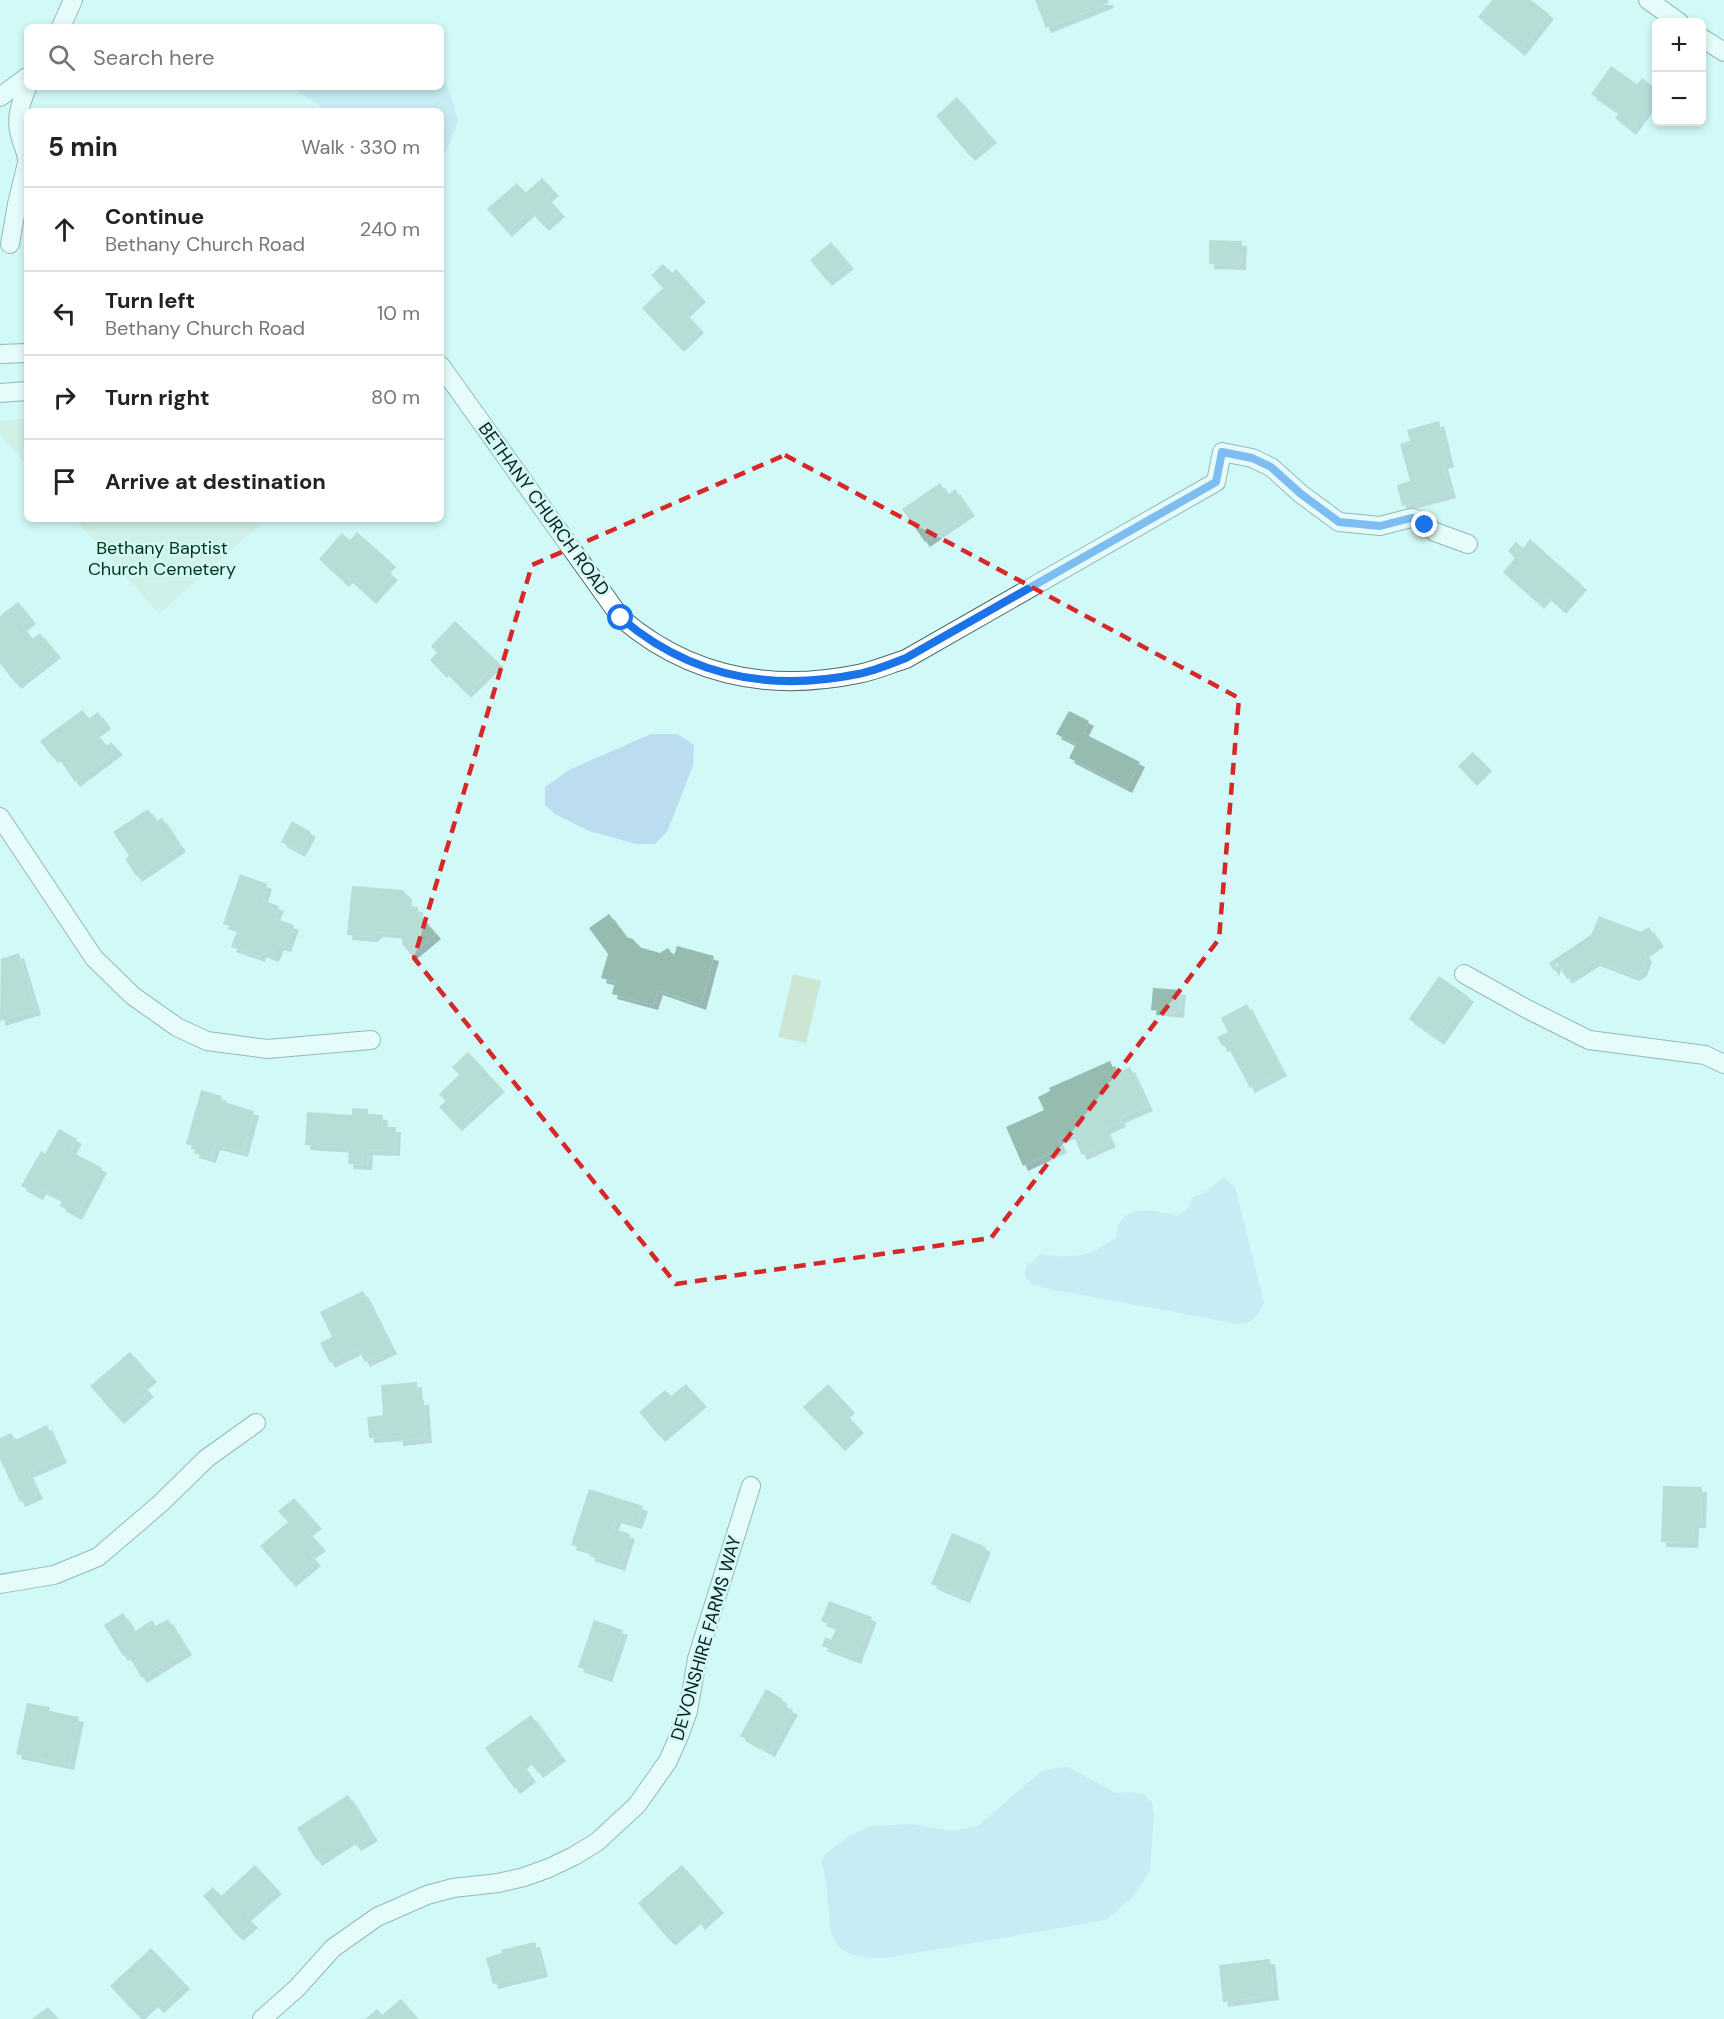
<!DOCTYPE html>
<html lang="en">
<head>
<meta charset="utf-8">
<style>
	body { margin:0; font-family:"DM Sans",sans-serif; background:#f2f2f2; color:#222 }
	.controls { position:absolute; right:18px; top:18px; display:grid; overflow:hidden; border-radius:9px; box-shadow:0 3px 9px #0003 }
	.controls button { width:54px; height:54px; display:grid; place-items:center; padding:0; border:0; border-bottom:2px solid #e0e0e0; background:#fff; color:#222; font:30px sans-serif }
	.stop { position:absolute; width:18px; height:18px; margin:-14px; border:4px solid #1a73e8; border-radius:50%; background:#fff }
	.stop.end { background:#1a73e8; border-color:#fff; box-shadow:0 2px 6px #0008 }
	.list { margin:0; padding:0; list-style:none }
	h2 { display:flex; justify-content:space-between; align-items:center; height:78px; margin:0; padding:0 24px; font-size:26px }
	h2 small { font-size:20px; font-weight:400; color:#767676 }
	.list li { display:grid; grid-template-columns:39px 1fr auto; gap:18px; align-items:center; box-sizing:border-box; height:84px; padding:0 24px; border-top:2px solid #e0e0e0 }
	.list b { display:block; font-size:22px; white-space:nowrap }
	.list p { margin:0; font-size:20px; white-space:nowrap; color:#767676 }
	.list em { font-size:20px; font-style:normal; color:#767676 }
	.icon { flex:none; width:33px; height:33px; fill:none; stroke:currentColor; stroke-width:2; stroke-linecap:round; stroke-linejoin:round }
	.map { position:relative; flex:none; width:1724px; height:2019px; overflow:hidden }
	.search { position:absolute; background:#fff; box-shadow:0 3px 9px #0003; left:24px; top:24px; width:420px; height:66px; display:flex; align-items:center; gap:15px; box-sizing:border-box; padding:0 21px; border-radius:9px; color:#767676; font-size:22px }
	.panel { position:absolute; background:#fff; box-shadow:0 3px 9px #0003; left:24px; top:108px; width:420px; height:414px; border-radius:9px }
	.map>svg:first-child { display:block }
	.green { fill:#cde6d3 }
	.water { fill:#bbddef }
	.building { fill:#96bcaf; filter:url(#shadow) }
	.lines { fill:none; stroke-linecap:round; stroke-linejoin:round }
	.minor-casing { stroke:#486c6b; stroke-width:20 }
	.minor { stroke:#fff; stroke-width:18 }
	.route { stroke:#1a73e8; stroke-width:8 }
	.marked { fill:none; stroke:#d62828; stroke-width:4.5; stroke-dasharray:12 8; stroke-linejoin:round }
	.labels { text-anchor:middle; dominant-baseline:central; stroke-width:5; stroke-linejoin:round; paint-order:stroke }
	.street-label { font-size:18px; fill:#0b1a19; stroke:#d1f9f7 }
	.park-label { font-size:18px; fill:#003316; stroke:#d1f9f7 }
</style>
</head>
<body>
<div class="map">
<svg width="1724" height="2019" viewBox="0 0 1724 2019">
	<defs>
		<filter id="shadow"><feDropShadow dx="5" dy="5" stdDeviation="0" flood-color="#0004"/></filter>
	</defs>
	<rect width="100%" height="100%" fill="#d1f9f7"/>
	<g class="green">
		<polygon points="27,418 27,465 0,435 0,421"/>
		<polygon points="75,519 253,519 260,525 159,614"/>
		<polygon points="793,974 821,981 806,1043 778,1037"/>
	</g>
	<g class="water">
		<polygon points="441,73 450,92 458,122 445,154 441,158 441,111 328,111 300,93 296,87 441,87"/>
		<polygon points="651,734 678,734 694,745 693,766 667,832 655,844 636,844 589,831 555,814 545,805 545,787 569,770"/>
		<path d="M1223,1177L1235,1187L1264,1303C1259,1316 1252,1322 1239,1324L1054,1290L1032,1284L1025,1277L1026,1267L1040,1254C1070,1259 1092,1257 1116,1237C1119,1202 1152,1209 1177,1216L1190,1207L1191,1199L1195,1196L1203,1194Z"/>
		<path d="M1068,1767L1116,1793L1131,1792L1145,1795L1152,1803L1154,1815L1150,1871L1133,1897L1106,1920L887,1958C808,1961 839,1913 821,1862L825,1855L848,1836L872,1826L913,1824L952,1831L977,1826L1041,1772L1053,1768Z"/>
	</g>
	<g class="building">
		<polygon points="1035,0 1108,0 1109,3 1046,28"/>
		<polygon points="1492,0 1531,0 1549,14 1520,51 1478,17"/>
		<polygon points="1611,66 1637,84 1642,78 1656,89 1656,96 1631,130 1615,118 1619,113 1591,94"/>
		<polygon points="957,97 992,138 970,156 936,116"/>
		<polygon points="542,178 554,191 547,197 560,212 544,226 530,211 507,232 487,209 517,183 525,193"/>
		<polygon points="1209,240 1242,241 1241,265 1209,264"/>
		<polygon points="831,242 849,264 827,281 810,260"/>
		<polygon points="663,264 672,273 676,269 701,297 685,312 699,328 679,347 642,308 663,288 651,275"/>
		<polygon points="1439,421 1449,462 1443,464 1451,493 1402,506 1397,485 1410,481 1400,444 1410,441 1407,430"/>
		<polygon points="940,483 948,495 955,489 970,511 925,542 902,509"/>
		<polygon points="357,532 391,562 385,568 393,575 371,599 348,578 344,582 319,559 342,533 350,540"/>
		<polygon points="1530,539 1582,585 1561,609 1546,596 1539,604 1503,572 1515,558 1508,551 1516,542 1523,548"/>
		<polygon points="18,602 31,619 22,626 32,639 40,633 56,653 16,684 0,663 0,616"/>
		<polygon points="455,621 498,662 466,693 444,671 442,673 430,660 437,653 431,646"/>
		<polygon points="82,710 89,719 98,712 106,724 95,732 106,746 111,742 118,750 75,782 57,756 53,758 40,741"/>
		<polygon points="1069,711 1089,721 1083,733 1140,762 1127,788 1069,758 1076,744 1056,734"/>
		<polygon points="1473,752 1487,766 1472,781 1458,766"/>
		<polygon points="148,809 156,821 162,818 181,847 137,877 125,859 129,856 113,832"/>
		<polygon points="292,821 311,832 300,852 281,842"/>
		<polygon points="240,874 267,884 262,900 279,906 274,918 294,925 286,947 279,945 274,957 261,952 260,957 231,947 238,929 223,924"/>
		<polygon points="352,886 403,890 407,895 406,906 418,907 418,913 436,934 411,955 402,944 402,934 378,932 372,937 347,935"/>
		<polygon points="609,914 626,937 633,939 639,947 660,953 668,948 674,956 677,946 714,956 701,1005 658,990 653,1005 612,994 615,982 601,978 608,954 589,928"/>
		<polygon points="1599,916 1641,932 1649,927 1659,942 1644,952 1647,957 1642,971 1634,976 1595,961 1567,979 1557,963 1554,971 1549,963 1591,935"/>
		<polygon points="19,953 36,1010 0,1021 1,959"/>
		<polygon points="1439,976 1469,997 1439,1040 1409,1019"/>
		<polygon points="1153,988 1181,990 1179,1013 1151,1010"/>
		<polygon points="1247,1004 1282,1071 1250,1088 1227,1045 1223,1047 1217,1037 1228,1032 1221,1018"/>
		<polygon points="468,1052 500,1087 457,1126 439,1107 446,1101 439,1094 459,1075 452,1067"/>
		<polygon points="1110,1061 1116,1074 1130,1067 1148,1106 1120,1118 1121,1122 1105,1129 1111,1142 1082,1155 1072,1133 1058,1139 1062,1148 1023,1166 1006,1127 1044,1110 1038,1097 1050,1091 1049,1088"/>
		<polygon points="201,1090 222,1096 221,1101 254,1111 243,1152 215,1145 211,1158 194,1153 196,1146 186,1144"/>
		<polygon points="352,1108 368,1109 368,1114 383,1115 382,1127 396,1127 395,1151 368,1150 367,1165 348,1164 349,1148 305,1145 307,1112 352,1115"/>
		<polygon points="59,1129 77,1139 70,1151 102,1168 77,1215 60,1206 63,1200 41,1189 38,1195 21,1186 41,1151 45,1154"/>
		<polygon points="363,1291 392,1349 365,1362 358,1349 330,1363 320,1343 332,1337 320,1312"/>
		<polygon points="130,1352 152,1377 143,1385 149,1392 119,1419 90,1386"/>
		<polygon points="417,1382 418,1400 424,1400 427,1438 398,1441 398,1436 369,1438 367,1417 383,1415 381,1385"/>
		<polygon points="686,1384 702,1402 660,1437 639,1412 665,1390 671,1396"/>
		<polygon points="828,1384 850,1408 845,1413 859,1428 840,1446 803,1407"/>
		<polygon points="47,1425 62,1458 28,1473 38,1494 20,1502 0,1459 0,1438 11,1433 15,1440"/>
		<polygon points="1663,1486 1702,1487 1701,1523 1694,1523 1693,1543 1661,1542"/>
		<polygon points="589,1489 643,1506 637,1524 616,1518 613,1528 630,1534 620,1566 589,1556 591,1551 571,1545"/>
		<polygon points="294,1498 317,1524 308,1531 321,1546 310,1554 316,1561 291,1582 260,1546 288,1522 278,1511"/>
		<polygon points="952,1533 986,1547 965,1598 931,1584"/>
		<polygon points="829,1601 872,1617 856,1659 822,1646 825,1637 831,1640 837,1627 821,1621"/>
		<polygon points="123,1613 134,1632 152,1620 156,1626 168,1619 187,1650 142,1678 127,1654 123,1656 104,1625"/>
		<polygon points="594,1620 623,1630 607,1677 578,1667"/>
		<polygon points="766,1689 783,1699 780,1703 793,1710 770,1752 740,1736"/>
		<polygon points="27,1703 50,1707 49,1711 79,1717 69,1765 16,1754"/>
		<polygon points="531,1715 561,1756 538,1773 528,1759 522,1764 531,1777 515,1789 485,1748"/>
		<polygon points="348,1795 373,1836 356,1846 351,1839 317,1861 297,1828"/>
		<polygon points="255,1865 277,1889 246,1916 253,1923 238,1936 203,1896 213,1887 221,1896"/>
		<polygon points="682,1865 719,1908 700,1925 696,1919 670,1941 638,1903"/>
		<polygon points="535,1942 543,1972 493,1984 486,1958 502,1953 501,1950"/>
		<polygon points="151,1948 185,1984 159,2008 153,2002 138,2016 110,1986"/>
		<polygon points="1270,1959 1274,1995 1223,2002 1219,1965"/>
		<polygon points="401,1999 418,2019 365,2019 377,2009 382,2015"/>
		<polygon points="48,2007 58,2019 32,2019"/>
	</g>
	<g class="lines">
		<g class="minor-casing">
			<g id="minor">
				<polyline points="1648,0 1679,22"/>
				<polyline points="61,27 73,0"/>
				<polyline points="1702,38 1724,52"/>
				<polyline points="0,97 27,77"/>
				<path d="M27,159C26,151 22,143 20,135C15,118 21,103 27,87"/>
				<polyline points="10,244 17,204 27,163"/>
				<polyline points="0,354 27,353"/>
				<path d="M441,366L621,618C690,677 770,692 858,674C874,671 890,664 906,659L1216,482L1222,452L1252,458L1271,467L1301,494L1339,522L1380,526L1411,518L1417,519L1435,532L1468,544"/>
				<polyline points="0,393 27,391"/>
				<polyline points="0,817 94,958 133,996 177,1027 207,1041 267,1049 371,1040"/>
				<polyline points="1464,974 1527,1009 1589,1040 1705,1055 1724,1064"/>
				<polyline points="0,1584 54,1575 98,1557 161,1503 207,1458 256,1423"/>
				<polyline points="262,2019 297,1988 333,1948 377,1917 427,1895 453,1888 498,1883 524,1877 549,1868 574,1856 597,1842 637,1805 668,1761 679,1736 688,1711 697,1659 751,1486"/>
			</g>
		</g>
		<use href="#minor" class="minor"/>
	</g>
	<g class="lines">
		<path class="route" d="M621,618C690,677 770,692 858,674C874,671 890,664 906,658L1216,482L1222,452L1252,458L1271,467L1301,494L1339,522L1380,526L1411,518L1417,519L1425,525"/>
	</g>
	<path d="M0 0H1724V2019H0ZM785,455L1239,698L1219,939L991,1238L676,1284L414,958L532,565Z" fill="#d1f9f7" fill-opacity=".55" fill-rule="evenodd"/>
	<path class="marked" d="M785,455L1239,698L1219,939L991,1238L676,1284L414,958L532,565Z"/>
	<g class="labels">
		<g class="street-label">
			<text transform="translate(544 509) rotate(54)">BETHANY CHURCH ROAD</text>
			<text transform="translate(706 1638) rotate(-74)">DEVONSHIRE FARMS WAY</text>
		</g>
		<g class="park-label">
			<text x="162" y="548">Bethany Baptist<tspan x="162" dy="21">Church Cemetery</tspan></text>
		</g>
	</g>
</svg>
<div class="controls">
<button>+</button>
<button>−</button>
</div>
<div class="stop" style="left:621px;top:618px"></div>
<div class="stop end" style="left:1425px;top:525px"></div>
<div class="search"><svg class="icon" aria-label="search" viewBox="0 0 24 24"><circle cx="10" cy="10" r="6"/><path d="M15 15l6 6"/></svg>Search here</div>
<section class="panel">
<h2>5 min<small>Walk · 330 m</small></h2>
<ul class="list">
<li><svg class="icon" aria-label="ahead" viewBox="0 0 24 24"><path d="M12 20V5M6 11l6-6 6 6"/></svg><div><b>Continue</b><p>Bethany Church Road</p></div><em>240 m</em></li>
<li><svg class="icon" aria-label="left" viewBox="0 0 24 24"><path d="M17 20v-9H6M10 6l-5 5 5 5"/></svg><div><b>Turn left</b><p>Bethany Church Road</p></div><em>10 m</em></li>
<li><svg class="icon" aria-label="right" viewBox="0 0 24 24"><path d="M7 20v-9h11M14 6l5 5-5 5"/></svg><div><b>Turn right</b></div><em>80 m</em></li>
<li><svg class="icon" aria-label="arrive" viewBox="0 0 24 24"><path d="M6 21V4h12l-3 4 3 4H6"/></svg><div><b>Arrive at destination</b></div></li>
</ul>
</section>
</div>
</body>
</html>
